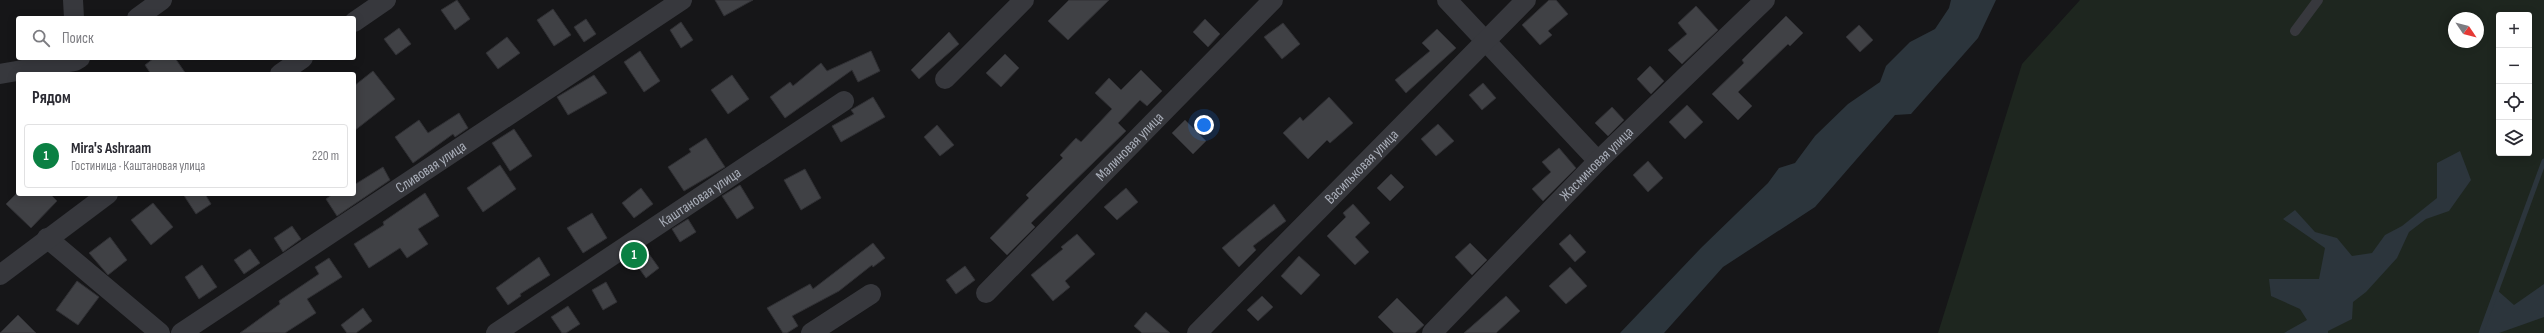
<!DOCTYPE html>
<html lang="ru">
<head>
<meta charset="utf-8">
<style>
	body { margin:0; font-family:"Sofia Sans Condensed",sans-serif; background:#f2f2f3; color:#2b2b33 }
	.controls { position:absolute; right:12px; top:12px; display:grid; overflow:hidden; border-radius:4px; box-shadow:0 2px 10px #0003 }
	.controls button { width:36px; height:36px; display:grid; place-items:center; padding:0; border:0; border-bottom:1px solid #e1e1e2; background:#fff; color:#2b2b33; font:20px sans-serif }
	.compass { position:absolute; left:2448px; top:12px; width:36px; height:36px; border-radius:50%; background:#fff; box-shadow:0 2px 10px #0003; rotate:125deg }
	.you { position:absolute; left:1204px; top:125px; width:14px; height:14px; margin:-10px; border:3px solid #fff; border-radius:50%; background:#1a73e8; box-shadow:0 0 0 6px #1a73e833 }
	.badge { display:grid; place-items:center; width:26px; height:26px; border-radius:50%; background:#0b8043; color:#fff; font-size:13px; font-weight:700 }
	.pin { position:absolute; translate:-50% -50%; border:2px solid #fff; box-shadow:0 1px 4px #0006 }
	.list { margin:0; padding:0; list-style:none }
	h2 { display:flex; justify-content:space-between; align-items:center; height:52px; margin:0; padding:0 16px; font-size:17px }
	h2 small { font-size:13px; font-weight:400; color:#7c7c81 }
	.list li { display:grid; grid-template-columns:26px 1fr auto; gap:12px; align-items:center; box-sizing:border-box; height:64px; margin:0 8px 8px; padding:0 8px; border:1px solid #e1e1e2; border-radius:4px }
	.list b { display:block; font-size:15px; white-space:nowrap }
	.list p { margin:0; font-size:13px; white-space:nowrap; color:#7c7c81 }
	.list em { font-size:13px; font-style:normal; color:#7c7c81 }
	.icon { flex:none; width:22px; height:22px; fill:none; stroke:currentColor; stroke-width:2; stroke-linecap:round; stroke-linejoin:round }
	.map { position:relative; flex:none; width:2544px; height:333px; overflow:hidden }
	.search { position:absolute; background:#fff; box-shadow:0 2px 10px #0003; left:16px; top:16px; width:340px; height:44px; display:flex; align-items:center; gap:10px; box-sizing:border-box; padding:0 14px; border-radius:4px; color:#7c7c81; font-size:15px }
	.panel { position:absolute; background:#fff; box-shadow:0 2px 10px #0003; left:16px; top:72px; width:340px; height:124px; border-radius:4px }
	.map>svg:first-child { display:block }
	.green { fill:#1e261f; fill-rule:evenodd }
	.water { fill:#2c353c }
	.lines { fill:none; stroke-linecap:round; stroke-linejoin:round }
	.stream { stroke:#2c353c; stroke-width:5 }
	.building { fill:#404145; stroke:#303034 }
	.service { stroke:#37383d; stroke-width:10 }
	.minor { stroke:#37383d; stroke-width:20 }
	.labels { text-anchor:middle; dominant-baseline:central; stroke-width:4; stroke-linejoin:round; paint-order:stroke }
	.street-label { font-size:15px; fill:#a8adb8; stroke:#111113 }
</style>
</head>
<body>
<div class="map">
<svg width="2544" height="333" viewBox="0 0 2544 333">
	<rect width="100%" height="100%" fill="#161618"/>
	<path class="green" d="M2080,0H2544V333H1938L2022,64ZM2499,15H2529V153H2499ZM2454,18H2478V42H2454Z"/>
	<g class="water">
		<polygon points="1951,0 1996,0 1978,38 1911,114 1895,115 1815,207 1723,267 1664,333 1620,333 1701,248 1768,183 1779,168 1795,163 1815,136 1848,104 1880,82 1886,66 1910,42 1935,29 1949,8"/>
		<polygon points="2460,151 2471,180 2449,211 2426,219 2409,232 2397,258 2366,292 2353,302 2352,319 2328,331 2328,333 2284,333 2307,320 2300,309 2271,296 2269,279 2319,279 2325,248 2283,219 2295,210 2315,232 2337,238 2352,256 2372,253 2385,235 2402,226 2437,198 2437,163"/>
		<polygon points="2544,284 2544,317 2499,333 2481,333 2497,290 2514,305"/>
	</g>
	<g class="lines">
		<polyline class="stream" points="2481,333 2544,161"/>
	</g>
	<g class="building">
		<polygon points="457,0 470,19 455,30 441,10"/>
		<polygon points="715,0 753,0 724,16"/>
		<polygon points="1069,0 1109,0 1068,40 1048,21"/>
		<polygon points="1549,0 1556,0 1568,14 1548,31 1552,35 1540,45 1522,25"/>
		<polygon points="1696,6 1718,30 1682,64 1668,50 1687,34 1678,23"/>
		<polygon points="553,9 571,35 554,46 537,20"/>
		<polygon points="1786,16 1803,33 1790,46 1788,44 1738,92 1752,106 1738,120 1712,94 1744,63 1742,60"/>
		<polygon points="586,19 596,34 584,42 574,27"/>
		<polygon points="1205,19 1220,34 1208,47 1193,32"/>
		<polygon points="681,22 693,40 681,48 670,30"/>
		<polygon points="1283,23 1300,44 1282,59 1264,37"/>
		<polygon points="1859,25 1873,40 1860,52 1846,37"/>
		<polygon points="399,28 411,44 396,55 384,39"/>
		<polygon points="1437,29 1456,48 1406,93 1395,80 1430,51 1422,43"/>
		<polygon points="949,32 959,44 919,79 911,70"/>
		<polygon points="507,37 520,53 498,69 486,53"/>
		<polygon points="640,51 660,81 644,92 624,62"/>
		<polygon points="871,51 880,71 858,82 852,70 785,118 770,97 790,82 793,86 821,63 827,71"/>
		<polygon points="1005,54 1019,68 1001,87 986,73"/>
		<polygon points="154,58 175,58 186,74 151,74 145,65"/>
		<polygon points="1650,66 1664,81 1651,94 1637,79"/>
		<polygon points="1141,70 1162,91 1147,106 1140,100 1118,123 1126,131 1031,223 1035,227 1007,255 990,238 1029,198 1026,195 1063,158 1060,155 1076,138 1081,142 1112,109 1095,93 1109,78 1121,90"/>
		<polygon points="373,71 395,99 354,131 354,86"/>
		<polygon points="594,75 607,93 568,115 557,97"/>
		<polygon points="732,75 749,99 728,114 711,90"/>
		<polygon points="1483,83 1496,98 1482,110 1469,95"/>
		<polygon points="873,97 885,117 841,142 832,126 854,114 851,110"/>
		<polygon points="1329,97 1353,123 1330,143 1327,140 1308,159 1283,133 1300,117 1303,121"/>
		<polygon points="1687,105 1703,122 1685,139 1669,122"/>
		<polygon points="1612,107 1624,120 1608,136 1595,123"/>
		<polygon points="459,113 468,128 455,137 453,134 413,163 395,137 419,120 428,133"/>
		<polygon points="1185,120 1206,141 1193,154 1172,133"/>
		<polygon points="1438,124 1454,141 1436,156 1421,139"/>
		<polygon points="937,125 954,145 940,156 924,137"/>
		<polygon points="514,129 532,156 510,171 492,143"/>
		<polygon points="706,138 725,167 684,191 668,167 691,152 689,149"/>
		<polygon points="1559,148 1576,168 1543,201 1532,189 1551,172 1542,162"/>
		<polygon points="1648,161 1663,178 1648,192 1633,175"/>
		<polygon points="500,165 516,189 483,212 467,188"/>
		<polygon points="383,167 390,180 337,216 326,199 333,194 354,194 354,185"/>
		<polygon points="805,169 821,198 801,210 784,180"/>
		<polygon points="1391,174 1404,187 1390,201 1377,188"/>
		<polygon points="740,185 754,208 737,219 722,196"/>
		<polygon points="641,188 653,204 634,218 622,203"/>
		<polygon points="1126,188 1138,202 1117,220 1104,207"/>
		<polygon points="425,193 439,216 418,229 428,244 407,258 400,248 369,268 354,244 384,225 383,222"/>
		<polygon points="16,194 50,194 57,201 31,228 6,204"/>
		<polygon points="183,194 205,194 211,204 196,214"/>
		<polygon points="153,203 173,227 151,245 131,220"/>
		<polygon points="1274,204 1286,221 1253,246 1256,250 1239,267 1222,248"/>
		<polygon points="1353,204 1370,223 1355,237 1369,252 1355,265 1327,236 1346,217 1343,213"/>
		<polygon points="592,213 607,238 583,253 567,228"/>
		<polygon points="688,219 696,232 680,242 672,229"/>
		<polygon points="292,226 301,239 283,252 274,238"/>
		<polygon points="1077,234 1095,254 1065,281 1070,287 1053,301 1031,275 1063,249 1061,247"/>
		<polygon points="1570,234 1586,252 1575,262 1559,244"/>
		<polygon points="110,237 127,260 108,275 89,253"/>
		<polygon points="873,243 885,258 873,267 872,265 839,291 792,316 798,326 787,333 783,333 767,308 810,284 813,289"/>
		<polygon points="1470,243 1487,260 1472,275 1455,257"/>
		<polygon points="250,249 260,263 244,274 234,260"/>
		<polygon points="649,254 659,268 646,278 636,264"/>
		<polygon points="1299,256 1320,275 1301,295 1281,276"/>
		<polygon points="539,257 550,275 520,294 521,296 508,305 496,288"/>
		<polygon points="329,258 342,277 307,299 316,313 285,333 240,333 280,304 279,301 319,274 315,267"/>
		<polygon points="202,265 217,287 199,299 185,277"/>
		<polygon points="965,266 975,280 956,294 946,280"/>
		<polygon points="1570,267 1587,286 1566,304 1549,286"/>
		<polygon points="77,281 99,297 78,325 56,310"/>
		<polygon points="606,282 617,302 603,310 592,290"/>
		<polygon points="1262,296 1273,307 1258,321 1247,310"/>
		<polygon points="1506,296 1520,311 1496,333 1464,333"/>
		<polygon points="1397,298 1424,325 1415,333 1394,333 1378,317"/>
		<polygon points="568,306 580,324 566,333 562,333 551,317"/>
		<polygon points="363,308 372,321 356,333 347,333 341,325"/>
		<polygon points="1146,312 1170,333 1142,333 1134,326"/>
		<polygon points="18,315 36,333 0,333"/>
	</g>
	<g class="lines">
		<polyline class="service" points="2295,31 2318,0"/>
		<g class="minor">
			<polyline points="73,0 74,18"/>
			<polyline points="1447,0 1598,161"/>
			<polyline points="137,18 162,0"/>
			<polyline points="354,22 386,0"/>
			<polyline points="0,74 75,61 80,58"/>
			<polyline points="280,74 303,58"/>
			<polyline points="945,79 1024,0"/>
			<polyline points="47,238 160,333"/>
			<polyline points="0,275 108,194"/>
			<path id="s1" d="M986,293L1273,0"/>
			<path id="s2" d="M181,333L682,0"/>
			<path id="s3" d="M496,333L844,101"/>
			<polyline points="811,333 871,294"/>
			<path id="s4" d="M1197,333L1526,0"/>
			<path id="s5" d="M1432,333L1598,161L1765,0"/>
		</g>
	</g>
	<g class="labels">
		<g class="street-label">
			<text stroke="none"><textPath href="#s1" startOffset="205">Малиновая улица</textPath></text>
			<text stroke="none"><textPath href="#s5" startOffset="236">Жасминовая улица</textPath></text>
			<text stroke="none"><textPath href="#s2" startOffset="300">Сливовая улица</textPath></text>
			<text stroke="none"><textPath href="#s4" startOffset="234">Васильковая улица</textPath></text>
			<text stroke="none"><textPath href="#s3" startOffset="245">Каштановая улица</textPath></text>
		</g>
	</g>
</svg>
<div class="controls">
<button>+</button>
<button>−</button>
<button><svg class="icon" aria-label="locate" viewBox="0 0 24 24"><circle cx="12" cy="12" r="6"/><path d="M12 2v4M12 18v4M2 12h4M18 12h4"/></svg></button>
<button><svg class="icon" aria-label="layers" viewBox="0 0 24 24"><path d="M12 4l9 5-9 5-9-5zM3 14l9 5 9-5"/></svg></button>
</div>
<svg class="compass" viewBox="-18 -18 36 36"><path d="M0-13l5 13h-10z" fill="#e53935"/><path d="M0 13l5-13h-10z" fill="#7c7c81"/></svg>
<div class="you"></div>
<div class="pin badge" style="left:634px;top:255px">1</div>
<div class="search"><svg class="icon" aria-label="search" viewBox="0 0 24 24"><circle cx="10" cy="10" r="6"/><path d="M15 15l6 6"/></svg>Поиск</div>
<section class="panel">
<h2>Рядом<small></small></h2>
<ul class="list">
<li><span class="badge">1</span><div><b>Mira's Ashraam</b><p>Гостиница · Каштановая улица</p></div><em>220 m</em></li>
</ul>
</section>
</div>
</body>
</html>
